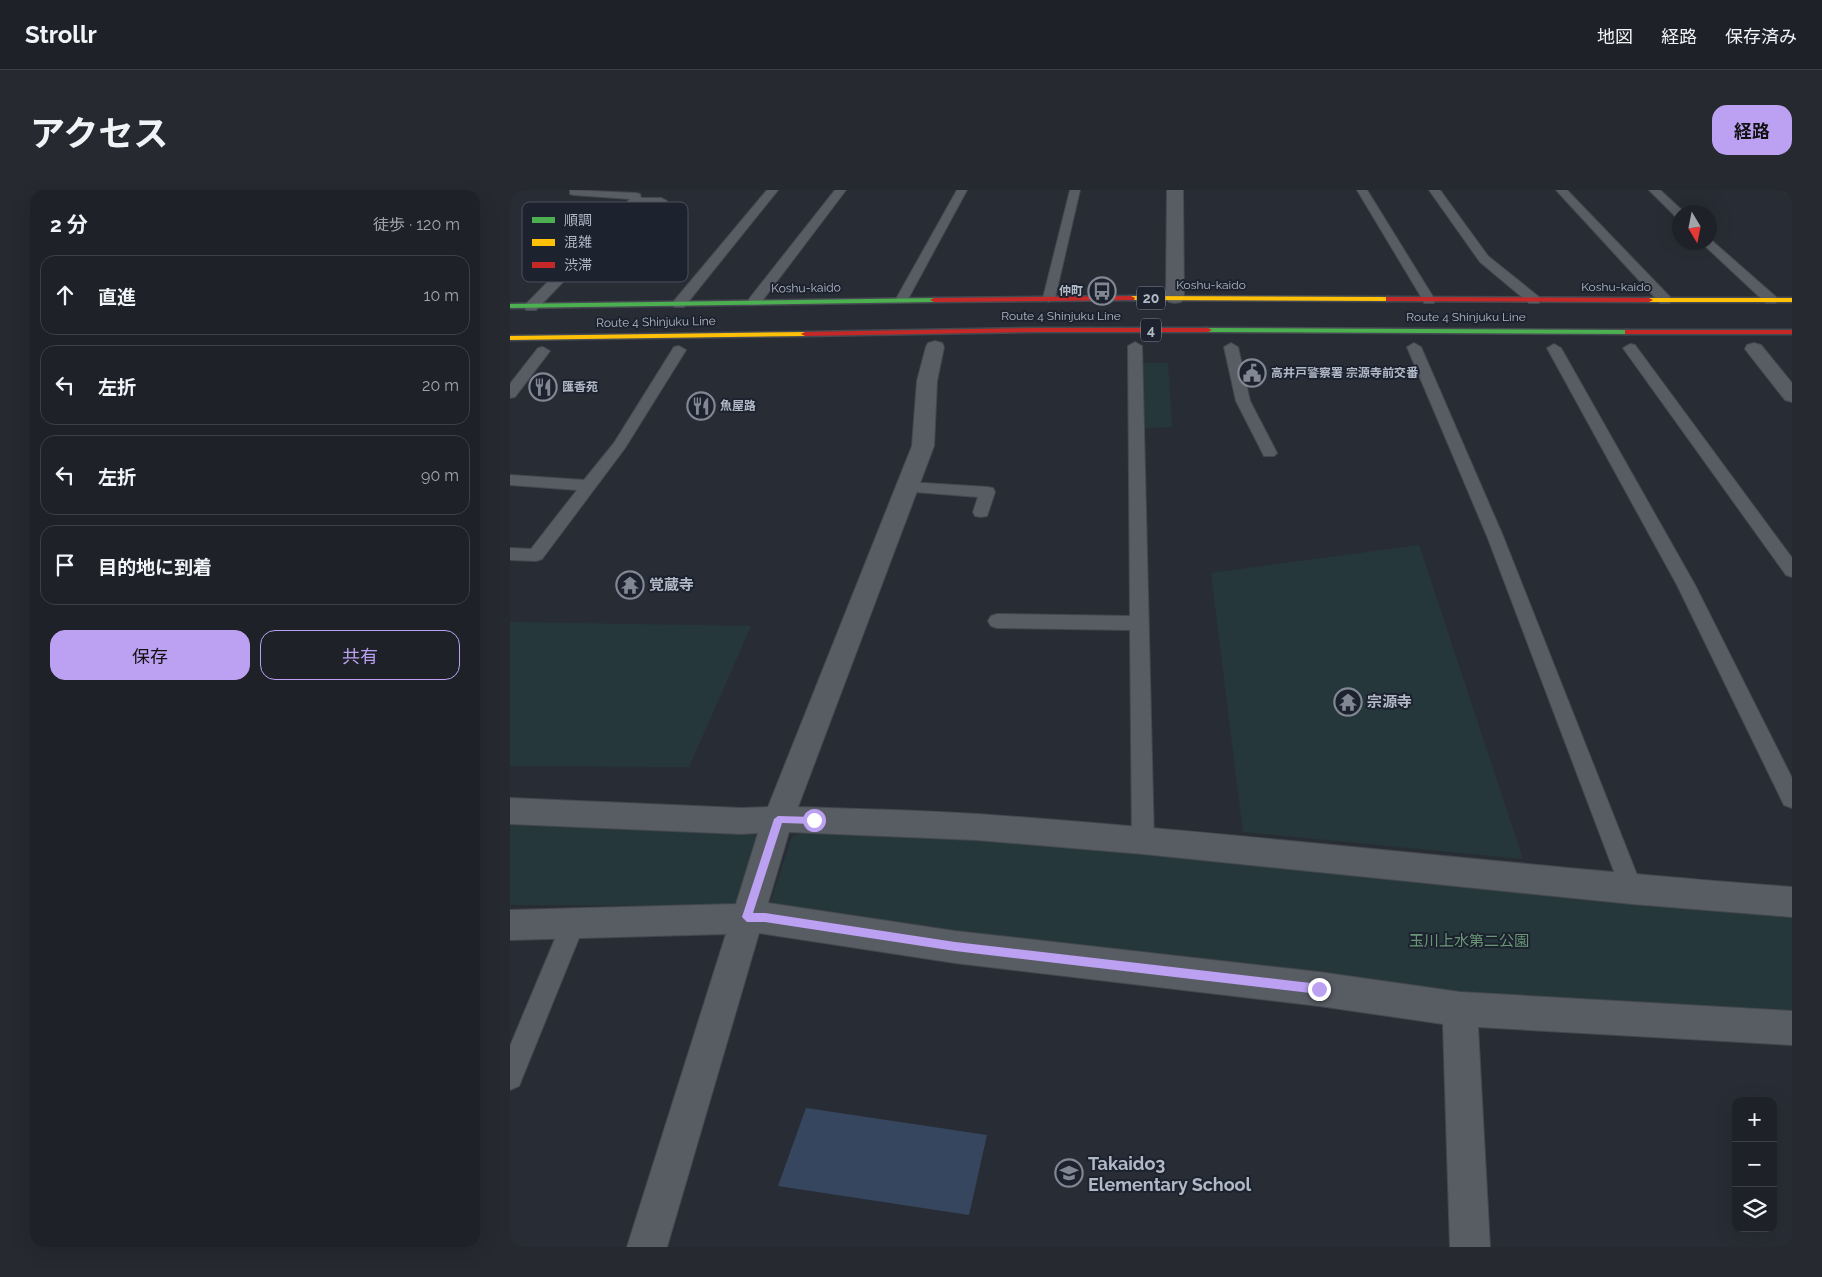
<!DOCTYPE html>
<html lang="ja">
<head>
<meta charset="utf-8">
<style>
	body { margin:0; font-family:Raleway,"Noto Sans JP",sans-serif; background:#262a30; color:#f1f3f6 }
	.controls { position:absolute; right:15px; bottom:15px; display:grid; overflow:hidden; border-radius:10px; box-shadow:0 5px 20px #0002 }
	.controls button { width:45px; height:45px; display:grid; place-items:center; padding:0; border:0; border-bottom:1px solid #3c3f45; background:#1e2228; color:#f1f3f6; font:25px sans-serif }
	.compass { position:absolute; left:1162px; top:15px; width:45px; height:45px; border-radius:50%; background:#1e2228; box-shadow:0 5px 20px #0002; rotate:170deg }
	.stop { position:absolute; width:15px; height:15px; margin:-11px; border:4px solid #bca0f2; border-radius:50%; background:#fff }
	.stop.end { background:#bca0f2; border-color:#fff; box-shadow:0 1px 5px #0008 }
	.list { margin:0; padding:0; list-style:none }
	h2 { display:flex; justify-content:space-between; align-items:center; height:65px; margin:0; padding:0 20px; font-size:21px }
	h2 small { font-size:16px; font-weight:400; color:#a1a4a8 }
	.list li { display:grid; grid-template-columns:32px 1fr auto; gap:15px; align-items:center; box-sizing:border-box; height:80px; margin:0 10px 10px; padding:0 10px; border:1px solid #3c3f45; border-radius:15px }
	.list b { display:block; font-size:19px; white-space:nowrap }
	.list em { font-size:16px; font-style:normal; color:#a1a4a8 }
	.actions { display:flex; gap:10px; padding:15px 20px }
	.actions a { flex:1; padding:11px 0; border:1px solid #bca0f2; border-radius:15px; text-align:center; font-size:18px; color:#bca0f2 }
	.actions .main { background:#bca0f2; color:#111 }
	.icon { flex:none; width:28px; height:28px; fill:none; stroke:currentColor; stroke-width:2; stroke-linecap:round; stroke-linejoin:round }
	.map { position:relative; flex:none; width:1282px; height:1057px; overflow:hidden; border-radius:15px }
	header { display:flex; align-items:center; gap:30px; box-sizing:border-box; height:70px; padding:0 25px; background:#1e2228; border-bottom:1px solid #3c3f45 }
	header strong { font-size:24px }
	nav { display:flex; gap:28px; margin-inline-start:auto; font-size:18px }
	.intro { display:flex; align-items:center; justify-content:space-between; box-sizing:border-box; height:120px; padding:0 30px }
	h1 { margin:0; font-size:35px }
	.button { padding:12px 22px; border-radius:15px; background:#bca0f2; color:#111; font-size:18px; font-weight:700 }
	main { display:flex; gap:30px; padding:0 30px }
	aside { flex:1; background:#1e2228; border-radius:15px; box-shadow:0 5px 20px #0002 }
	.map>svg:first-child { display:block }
	.green { fill:#25373a }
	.water { fill:#37465f }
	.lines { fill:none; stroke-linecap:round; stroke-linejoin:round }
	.lane-casing { stroke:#44484e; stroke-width:2 }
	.street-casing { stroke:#44484e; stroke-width:2 }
	.fast-casing { stroke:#454951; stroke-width:3 }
	.slow-casing { stroke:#454951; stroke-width:3 }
	.jam-casing { stroke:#454951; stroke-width:3 }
	.lane { fill:#585c63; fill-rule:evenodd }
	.street { fill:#585c63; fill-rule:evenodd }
	.fast { fill:#4caf50; fill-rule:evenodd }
	.slow { fill:#ffc107; fill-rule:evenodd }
	.jam { fill:#c62828; fill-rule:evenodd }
	.route { fill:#bca0f2 }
	.labels { text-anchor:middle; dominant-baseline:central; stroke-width:4; stroke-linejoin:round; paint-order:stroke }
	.far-street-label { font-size:12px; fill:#b2b9c6; stroke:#1c232f }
	.far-poi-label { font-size:12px; font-weight:bold; fill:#b2b9c6; stroke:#1c232f; text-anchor:start }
	.shield { fill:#1c232f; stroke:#858c99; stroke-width:1 }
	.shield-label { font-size:14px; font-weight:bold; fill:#b2b9c6 }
	.poi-label { font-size:15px; font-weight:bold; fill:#b2b9c6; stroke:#1c232f; text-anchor:start }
	.park-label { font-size:15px; fill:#6a9677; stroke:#1c232f }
	.near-poi-label { font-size:18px; font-weight:bold; fill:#b2b9c6; stroke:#1c232f; text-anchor:start }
	.key { fill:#1c232f; stroke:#49505c; stroke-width:1 }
	.key-label { font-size:14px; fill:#b2b9c6 }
</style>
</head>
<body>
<header>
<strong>Strollr</strong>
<nav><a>地図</a><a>経路</a><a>保存済み</a></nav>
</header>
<div class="intro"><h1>アクセス</h1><a class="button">経路</a></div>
<main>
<aside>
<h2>2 分<small>徒歩 · 120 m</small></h2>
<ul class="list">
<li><svg class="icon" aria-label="ahead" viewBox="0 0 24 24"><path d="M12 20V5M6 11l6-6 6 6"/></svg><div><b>直進</b></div><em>10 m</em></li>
<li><svg class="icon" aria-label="left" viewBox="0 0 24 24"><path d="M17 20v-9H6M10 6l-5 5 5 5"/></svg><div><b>左折</b></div><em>20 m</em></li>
<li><svg class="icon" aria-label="left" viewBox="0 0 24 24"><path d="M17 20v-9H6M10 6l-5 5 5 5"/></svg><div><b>左折</b></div><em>90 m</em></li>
<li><svg class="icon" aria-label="arrive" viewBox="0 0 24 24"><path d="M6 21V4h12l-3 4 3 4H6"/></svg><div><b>目的地に到着</b></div></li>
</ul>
<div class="actions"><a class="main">保存</a><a>共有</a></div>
</aside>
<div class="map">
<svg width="1282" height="1057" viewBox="0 0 1282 1057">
	<rect width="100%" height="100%" fill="#282d35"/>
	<g class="green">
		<polygon points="630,173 658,173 662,237 633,238"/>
		<polygon points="909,355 1013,669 733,642 701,383"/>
		<polygon points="0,432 241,436 179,577 0,576"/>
		<polygon points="0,628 255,635 225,716 0,715"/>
		<polygon points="302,637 1282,712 1282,838 255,728 282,647"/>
	</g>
	<polygon class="water" points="296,918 477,945 459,1025 268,996"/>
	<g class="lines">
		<g class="lane-casing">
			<g id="lane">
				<polygon points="60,0 126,3 130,4 131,8 151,8 157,11 151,14 128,14 26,120 16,120 15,117 16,114 120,9 64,5 60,4"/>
				<polygon points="257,0 268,0 174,117 164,117 163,114 164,111"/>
				<polygon points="325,0 336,0 249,115 239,115 238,112 239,109"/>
				<polygon points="447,0 457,0 398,109 397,112 387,112 386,109"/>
				<polygon points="560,0 570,0 545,108 539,112 533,108"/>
				<polygon points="847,0 857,0 925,110 924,113 914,113 913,110"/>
				<polygon points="919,0 930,0 978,66 1029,107 1030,110 1029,113 1019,113 970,72"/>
				<polygon points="1046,0 1057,0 1160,107 1161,110 1160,113 1150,113"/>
				<polygon points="1139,0 1150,0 1174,22 1170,22 1170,28 1166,27"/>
				<polygon points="1273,0 1282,0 1282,6"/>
				<polygon points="1200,49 1266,107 1267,110 1266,113 1256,113 1194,55 1192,52 1200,52"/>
				<polygon points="625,152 632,156 644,651 641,658 633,661 625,658 622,651 620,440 487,438 481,436 478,431 481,426 487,424 620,426 618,156"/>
				<polygon points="721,153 728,157 740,211 767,263 764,266 754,266 726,211 714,157"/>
				<polygon points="904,153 911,157 993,346 1133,700 1130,707 1122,711 1114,707 1111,700 977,346 897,157"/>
				<polygon points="1044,154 1051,158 1185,395 1282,588 1282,618 1274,615 1167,395 1037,158"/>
				<polygon points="1120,154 1125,155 1282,368 1282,387 1276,385 1113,158"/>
				<polygon points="169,156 176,160 115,258 32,369 26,371 0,370 0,358 21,359 67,300 0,295 0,285 74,290 104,253 164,157"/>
				<polygon points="33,157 40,161 5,207 0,208 0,194 28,158"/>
				<polygon points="398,292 477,297 483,298 485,302 477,326 471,327 465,326 463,322 468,307 392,301 390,297 392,293"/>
				<polygon points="63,722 71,725 75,733 9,896 0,900 0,856 55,725"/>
			</g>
		</g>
		<g class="street-casing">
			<g id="street">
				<polygon points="657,0 673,0 674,108 671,112 665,113 659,112 656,108"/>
				<path d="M425,151L432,153L434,157L427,191L424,256L288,617C348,619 408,620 468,624C740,643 1010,677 1282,697V727L1122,714L633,664L466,650L279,642L258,713L445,741L809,782L950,802L1282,821V855L968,837L980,1057H940L933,834L809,816L445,773L249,743L157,1057H117L216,744L0,750V720L226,714L248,643L231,644L0,634V608L231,618L258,617L402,256L407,191L416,157L418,153Z"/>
				<polygon points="1244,153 1251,155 1282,193 1282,212 1275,210 1235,159 1237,155"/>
			</g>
		</g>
		<g class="fast-casing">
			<g id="fast">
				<polygon points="427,108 428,110 424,112 0,118 0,114"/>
				<polygon points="695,138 1118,140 1122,142 1118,144 698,142 694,140"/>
			</g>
		</g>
		<g class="slow-casing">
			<g id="slow">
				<polygon points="618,106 879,107 883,109 879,111 621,110 617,108"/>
				<polygon points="1136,108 1282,108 1282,112 1139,112 1135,110"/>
				<polygon points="298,142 299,144 295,146 0,150 0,146"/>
			</g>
		</g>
		<g class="jam-casing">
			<g id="jam">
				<polygon points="621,106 625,108 624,110 424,112 420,110 424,108"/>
				<polygon points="876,107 1139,108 1143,110 1139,112 879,111 876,111"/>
				<polygon points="526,138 698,138 702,140 698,142 526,142 295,146 291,144 295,142"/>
				<rect x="1115" y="140" width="167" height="4"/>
			</g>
		</g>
		<use href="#lane" class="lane"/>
		<use href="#street" class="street"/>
		<use href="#fast" class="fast"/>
		<use href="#slow" class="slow"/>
		<use href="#jam" class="jam"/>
	</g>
	<polygon class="route" points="268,626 304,627 309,630 304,634 272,633 243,723 255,723 445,752 809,794 814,799 809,804 445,761 255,732 237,732 232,727 264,629"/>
	<defs>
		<g id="bus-ring" transform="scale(1.4375)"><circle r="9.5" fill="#1c232f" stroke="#828893" stroke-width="1.5"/><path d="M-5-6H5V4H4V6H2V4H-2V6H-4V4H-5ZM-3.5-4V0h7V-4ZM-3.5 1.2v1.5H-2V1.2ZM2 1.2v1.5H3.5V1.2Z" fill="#828893"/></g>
		<g id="civic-ring" transform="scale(1.4375)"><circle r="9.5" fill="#1c232f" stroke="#828893" stroke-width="1.5"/><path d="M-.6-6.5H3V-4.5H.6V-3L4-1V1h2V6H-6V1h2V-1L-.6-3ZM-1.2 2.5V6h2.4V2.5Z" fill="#828893"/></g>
		<g id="restaurant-ring" transform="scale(1.4375)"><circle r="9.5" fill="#1c232f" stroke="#828893" stroke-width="1.5"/><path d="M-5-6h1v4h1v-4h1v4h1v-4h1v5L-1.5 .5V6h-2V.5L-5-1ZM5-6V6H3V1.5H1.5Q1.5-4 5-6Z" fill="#828893"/></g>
		<g id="temple-ring" transform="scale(1.4375)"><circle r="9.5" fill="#1c232f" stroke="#828893" stroke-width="1.5"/><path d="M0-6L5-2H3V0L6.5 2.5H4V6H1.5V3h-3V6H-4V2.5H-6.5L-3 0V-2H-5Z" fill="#828893"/></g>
		<g id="school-ring" transform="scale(1.4375)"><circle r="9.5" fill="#1c232f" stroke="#828893" stroke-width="1.5"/><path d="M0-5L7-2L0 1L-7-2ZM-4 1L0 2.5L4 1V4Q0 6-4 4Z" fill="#828893"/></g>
	</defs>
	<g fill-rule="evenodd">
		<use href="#bus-ring" x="592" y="101"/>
		<use href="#civic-ring" x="742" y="183"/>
		<use href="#restaurant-ring" x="33" y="197"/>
		<use href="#restaurant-ring" x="191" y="216"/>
		<use href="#temple-ring" x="120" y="395"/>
		<use href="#temple-ring" x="838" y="512"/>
		<use href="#school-ring" x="559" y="983"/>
	</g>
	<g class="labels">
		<g class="far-street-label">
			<text x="701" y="95">Koshu-kaido</text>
			<text x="1106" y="97">Koshu-kaido</text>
			<text transform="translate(296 98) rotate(-1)">Koshu-kaido</text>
			<text x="551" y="126">Route 4 Shinjuku Line</text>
			<text x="956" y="127">Route 4 Shinjuku Line</text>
			<text transform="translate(146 132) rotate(-1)">Route 4 Shinjuku Line</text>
		</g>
		<g class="far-poi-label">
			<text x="573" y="101" text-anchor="end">仲町</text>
			<text x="761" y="183">高井戸警察署 宗源寺前交番</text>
			<text x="52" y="197">匯香苑</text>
			<text x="210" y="216">魚屋路</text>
		</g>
		<g class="shield">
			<rect x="627" y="96.5" width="28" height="23" rx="4"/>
			<rect x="631" y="128.5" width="20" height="23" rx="4"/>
		</g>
		<g class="shield-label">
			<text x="641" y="108">20</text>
			<text x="641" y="140">4</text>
		</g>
		<g class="poi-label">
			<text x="139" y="395">覚蔵寺</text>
			<text x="857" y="512">宗源寺</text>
		</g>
		<g class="park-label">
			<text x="959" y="751">玉川上水第二公園</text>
		</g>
		<g class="near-poi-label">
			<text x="578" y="973">Takaido3<tspan x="578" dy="21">Elementary School</tspan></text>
		</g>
	</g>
	<rect x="12" y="12" width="166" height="80" rx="8" class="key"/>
	<rect x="22" y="27" width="23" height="6" fill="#4caf50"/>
	<rect x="22" y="49" width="23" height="7" fill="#ffc107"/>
	<rect x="22" y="72" width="23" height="6" fill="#c62828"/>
	<g class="key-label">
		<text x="54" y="35">順調</text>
		<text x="54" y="57">混雑</text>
		<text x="54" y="80">渋滞</text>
	</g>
</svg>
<div class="controls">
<button>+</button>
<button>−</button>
<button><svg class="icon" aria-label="layers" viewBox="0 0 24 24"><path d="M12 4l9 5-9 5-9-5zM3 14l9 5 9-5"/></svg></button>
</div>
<svg class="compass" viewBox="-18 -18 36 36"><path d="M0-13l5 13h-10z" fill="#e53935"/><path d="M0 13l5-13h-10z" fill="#a1a4a8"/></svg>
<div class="stop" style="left:304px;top:630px"></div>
<div class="stop end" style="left:809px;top:799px"></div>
</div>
</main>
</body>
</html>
